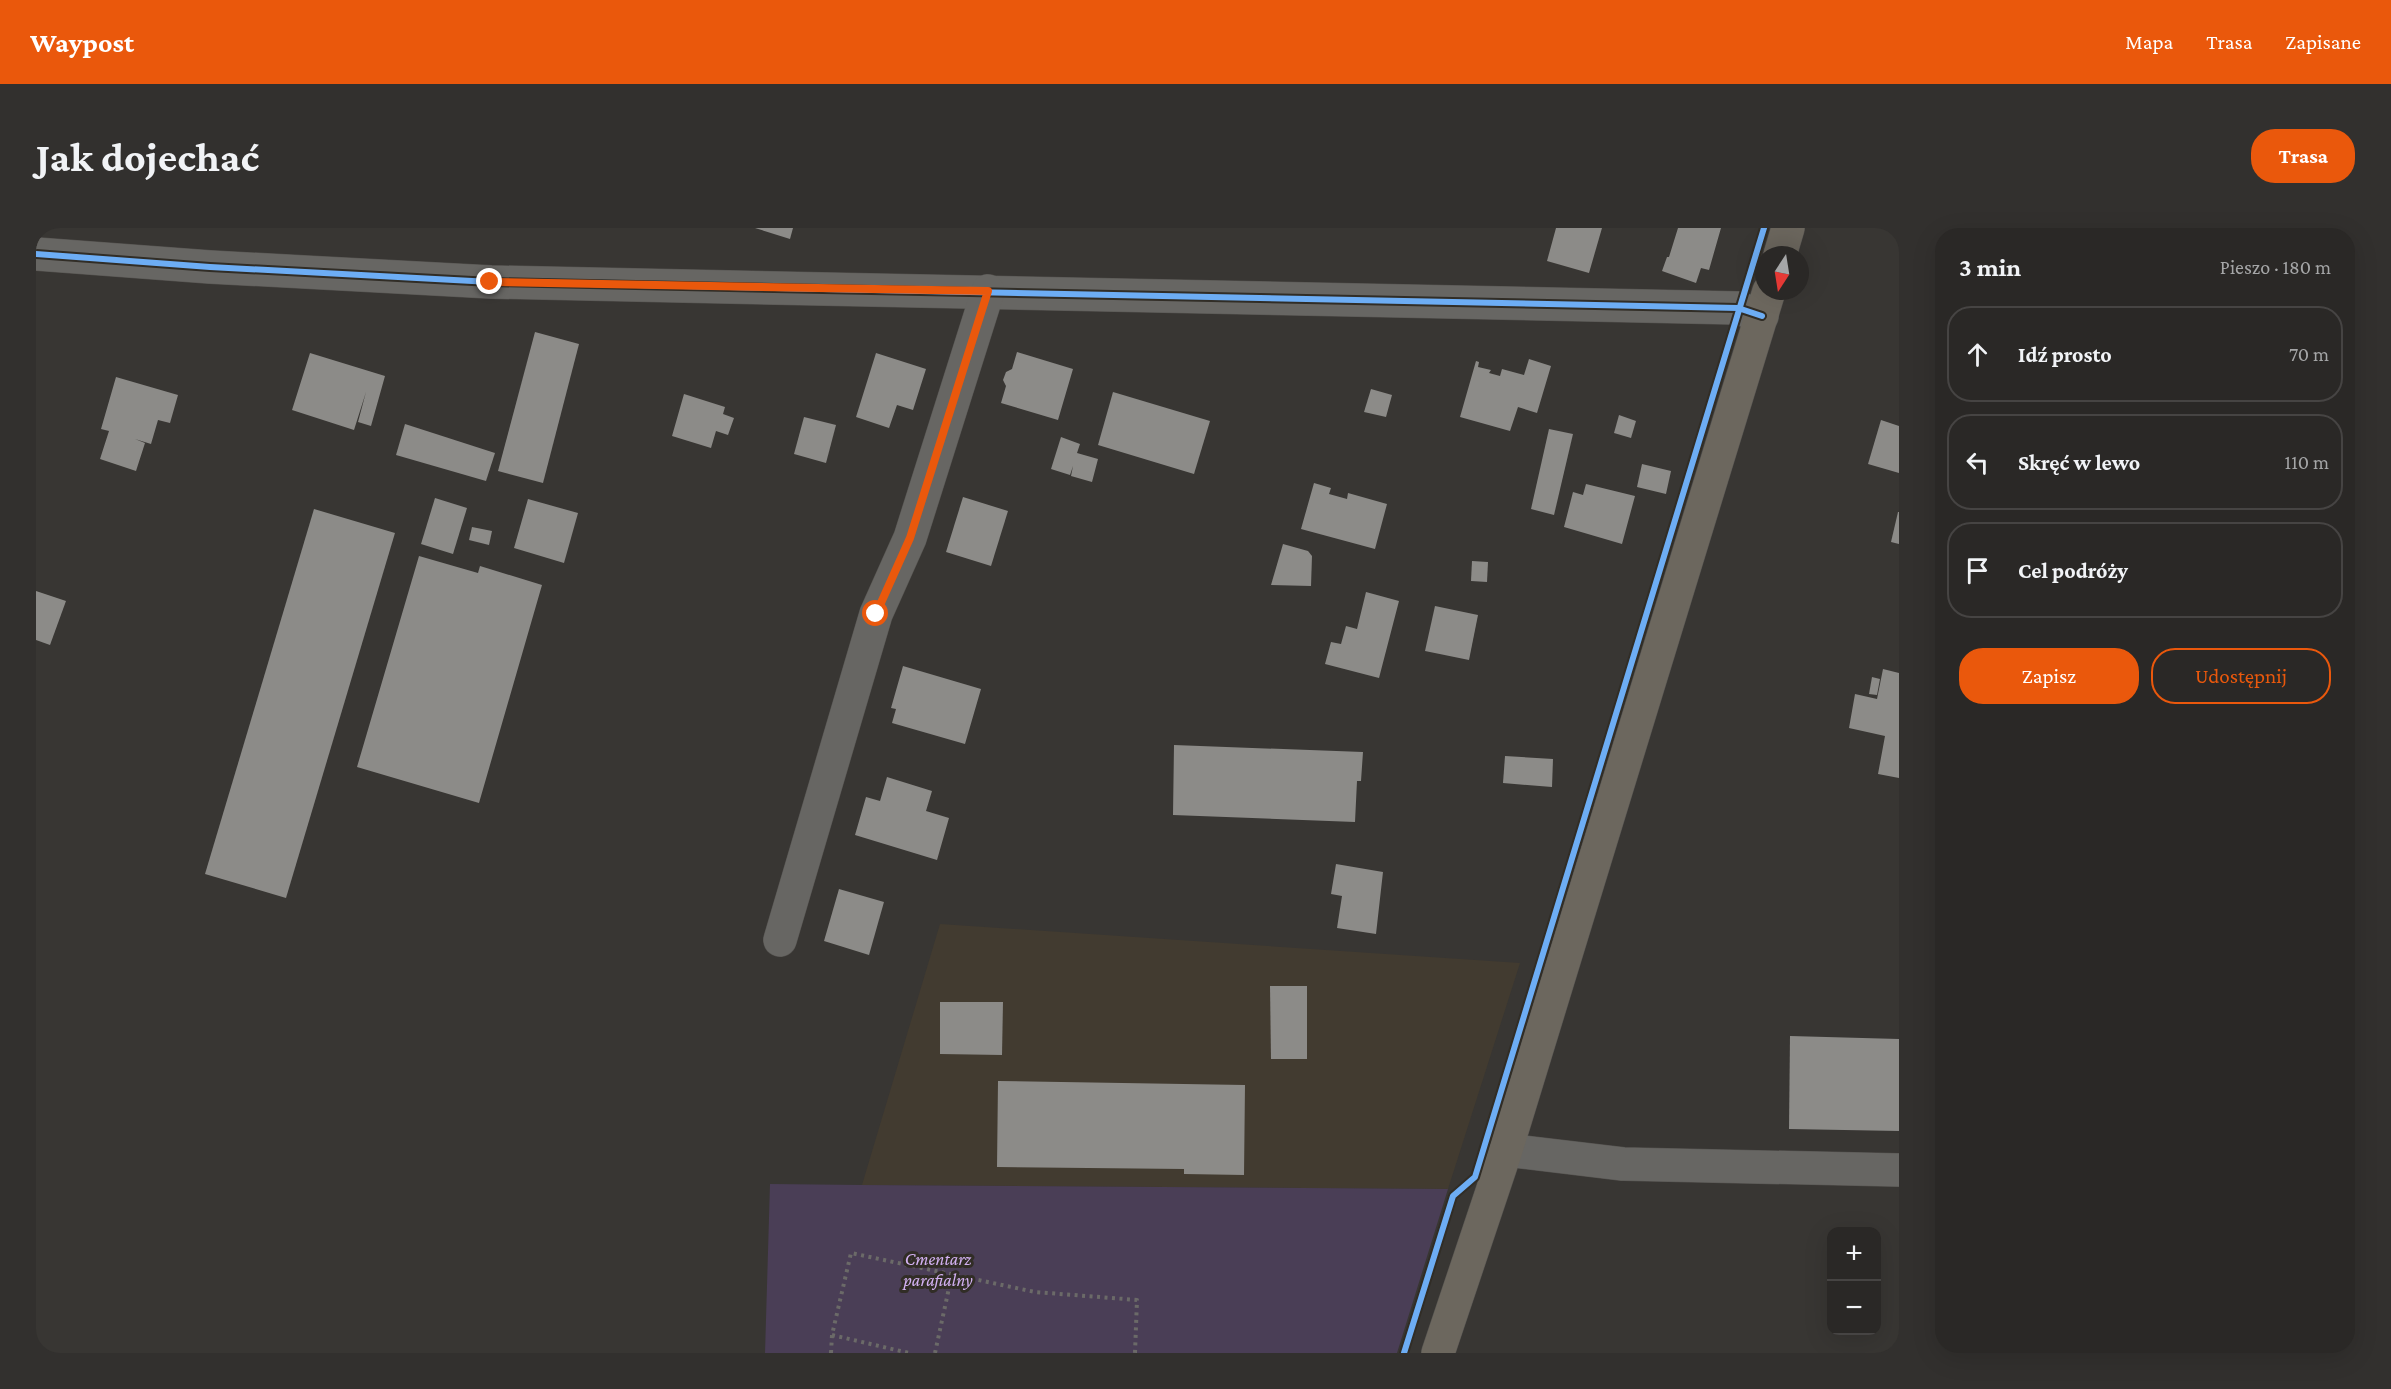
<!DOCTYPE html>
<html lang="pl">
<head>
<meta charset="utf-8">
<style>
	body { margin:0; font-family:"Crimson Pro",serif; background:#32302e; color:#f1f3f6 }
	.controls { position:absolute; right:18px; bottom:18px; display:grid; overflow:hidden; border-radius:12px; box-shadow:0 6px 24px #0002 }
	.controls button { width:54px; height:54px; display:grid; place-items:center; padding:0; border:0; border-bottom:2px solid #464443; background:#2a2826; color:#f1f3f6; font:30px sans-serif }
	.compass { position:absolute; left:1719px; top:18px; width:54px; height:54px; border-radius:50%; background:#2a2826; box-shadow:0 6px 24px #0002; rotate:192deg }
	.stop { position:absolute; width:18px; height:18px; margin:-14px; border:4px solid #ea580c; border-radius:50%; background:#fff }
	.stop.end { background:#ea580c; border-color:#fff; box-shadow:0 2px 6px #0008 }
	.list { margin:0; padding:0; list-style:none }
	h2 { display:flex; justify-content:space-between; align-items:center; height:78px; margin:0; padding:0 24px; font-size:26px }
	h2 small { font-size:20px; font-weight:400; color:#a5a6a7 }
	.list li { display:grid; grid-template-columns:39px 1fr auto; gap:18px; align-items:center; box-sizing:border-box; height:96px; margin:0 12px 12px; padding:0 12px; border:2px solid #464443; border-radius:24px }
	.list b { display:block; font-size:22px; white-space:nowrap }
	.list em { font-size:20px; font-style:normal; color:#a5a6a7 }
	.actions { display:flex; gap:12px; padding:18px 24px }
	.actions a { flex:1; padding:14px 0; border:2px solid #ea580c; border-radius:24px; text-align:center; font-size:21px; color:#ea580c }
	.actions .main { background:#ea580c; color:#fff }
	.icon { flex:none; width:33px; height:33px; fill:none; stroke:currentColor; stroke-width:2; stroke-linecap:round; stroke-linejoin:round }
	.map { position:relative; flex:none; width:1863px; height:1125px; overflow:hidden; border-radius:24px }
	header { display:flex; align-items:center; gap:36px; box-sizing:border-box; height:84px; padding:0 30px; background:#ea580c; color:#fff }
	header strong { font-size:28px }
	nav { display:flex; gap:33px; margin-inline-start:auto; font-size:21px }
	.intro { display:flex; align-items:center; justify-content:space-between; box-sizing:border-box; height:144px; padding:0 36px }
	h1 { margin:0; font-size:42px }
	.button { padding:15px 27px; border-radius:24px; background:#ea580c; color:#fff; font-size:21px; font-weight:700 }
	main { display:flex; gap:36px; padding:0 36px }
	aside { flex:1; background:#2a2826; border-radius:24px; box-shadow:0 6px 24px #0002 }
	.map>svg:first-child { display:block }
	.built { fill:#423b30 }
	.green { fill:#4a3e56 }
	.building { fill:#8c8b88 }
	.lines { fill:none; stroke-linecap:round; stroke-linejoin:round }
	.minor-casing { stroke:#565451; stroke-width:34 }
	.major-casing { stroke:#565451; stroke-width:34 }
	.path { stroke:#6b6a68; stroke-width:4; stroke-dasharray:3 4.5; stroke-linecap:butt }
	.minor { stroke:#676663; stroke-width:33 }
	.major { stroke:#6c675e; stroke-width:33 }
	.cycleway-casing { stroke:#312d26; stroke-width:10 }
	.cycleway { stroke:#6dadf4; stroke-width:6 }
	.route { stroke:#ea580c; stroke-width:8 }
	.labels { text-anchor:middle; dominant-baseline:central; stroke-width:6; stroke-linejoin:round; paint-order:stroke }
	.park-label { font-size:18px; font-style:italic; fill:#d4b2f4; stroke:#312d26 }
</style>
</head>
<body>
<header>
<strong>Waypost</strong>
<nav><a>Mapa</a><a>Trasa</a><a>Zapisane</a></nav>
</header>
<div class="intro"><h1>Jak dojechać</h1><a class="button">Trasa</a></div>
<main>
<div class="map">
<svg width="1863" height="1125" viewBox="0 0 1863 1125">
	<rect width="100%" height="100%" fill="#383633"/>
	<polygon class="built" points="904,696 1484,735 1412,961 826,957"/>
	<polygon class="green" points="734,956 826,957 1412,961 1361,1125 729,1125"/>
	<g class="building">
		<polygon points="719,0 757,0 754,11"/>
		<polygon points="1520,0 1566,0 1553,45 1511,33"/>
		<polygon points="1642,0 1685,0 1673,42 1665,40 1660,55 1626,43 1631,29 1633,29"/>
		<polygon points="499,104 543,116 507,255 462,243"/>
		<polygon points="981,124 1037,141 1022,192 965,175 970,158 967,152 970,144 976,141"/>
		<polygon points="274,125 349,148 335,198 322,194 330,164 318,202 256,182"/>
		<polygon points="840,125 890,141 877,182 861,177 853,200 820,189"/>
		<polygon points="1493,131 1515,138 1501,185 1482,179 1474,203 1424,189 1440,133 1443,134 1442,139 1455,142 1453,145 1464,148 1466,141 1488,147"/>
		<polygon points="80,149 142,167 134,195 122,192 115,216 99,211 109,215 100,243 64,231 73,203 65,201"/>
		<polygon points="1335,161 1356,167 1350,189 1328,184"/>
		<polygon points="1077,164 1174,193 1158,246 1062,217"/>
		<polygon points="648,166 689,179 687,186 698,190 692,207 680,203 675,220 636,208"/>
		<polygon points="1583,187 1600,193 1595,210 1578,205"/>
		<polygon points="768,189 800,197 790,235 758,226"/>
		<polygon points="1845,192 1863,198 1863,245 1832,236"/>
		<polygon points="369,196 459,225 450,253 360,227"/>
		<polygon points="1513,201 1537,206 1518,287 1495,281"/>
		<polygon points="1025,209 1044,216 1041,225 1062,231 1056,254 1035,248 1037,238 1034,247 1015,241"/>
		<polygon points="1606,236 1635,243 1630,266 1601,259"/>
		<polygon points="1278,255 1295,260 1293,266 1311,271 1312,265 1351,276 1339,321 1265,301"/>
		<polygon points="1550,256 1599,268 1586,316 1528,299 1537,264 1547,267"/>
		<polygon points="927,269 972,283 955,338 910,324"/>
		<polygon points="399,270 431,280 417,326 385,316"/>
		<polygon points="492,271 542,285 528,335 478,320"/>
		<polygon points="278,281 359,305 250,670 169,646"/>
		<polygon points="1862,284 1863,284 1863,316 1855,314"/>
		<polygon points="436,299 456,303 453,317 433,312"/>
		<polygon points="1247,316 1272,323 1276,328 1275,358 1235,357"/>
		<polygon points="383,328 442,345 444,338 506,357 443,575 321,539"/>
		<polygon points="1436,333 1452,334 1451,354 1435,353"/>
		<polygon points="0,363 30,373 14,417 0,412"/>
		<polygon points="1330,364 1363,373 1343,450 1289,436 1295,414 1305,416 1310,398 1321,401"/>
		<polygon points="1399,378 1442,387 1433,432 1389,423"/>
		<polygon points="867,438 945,461 929,516 856,495 860,481 855,480"/>
		<polygon points="1847,441 1863,445 1863,550 1842,546 1849,508 1813,500 1819,466 1841,471"/>
		<polygon points="1836,449 1844,451 1841,467 1833,466"/>
		<polygon points="1138,517 1327,524 1325,553 1321,553 1319,594 1137,587"/>
		<polygon points="1469,528 1517,531 1516,559 1467,555"/>
		<polygon points="851,549 896,563 890,583 913,590 901,632 819,607 830,569 844,573"/>
		<polygon points="1300,636 1347,644 1340,706 1301,700 1306,668 1295,666"/>
		<polygon points="803,661 848,674 833,727 788,713"/>
		<polygon points="1234,758 1271,758 1271,831 1235,831"/>
		<polygon points="904,774 967,774 966,827 904,826"/>
		<polygon points="1754,808 1863,811 1863,903 1753,901"/>
		<polygon points="962,853 1209,857 1208,947 1148,946 1148,941 961,939"/>
	</g>
	<g class="lines">
		<g class="minor-casing">
			<g id="minor">
				<polyline points="0,26 174,39 455,54 1702,80 1726,88"/>
				<polyline points="744,712 840,386 874,310 952,63"/>
				<polyline points="1470,922 1587,936 1863,942"/>
			</g>
		</g>
		<g class="major-casing">
			<g id="major">
				<polyline points="1744,27 1752,0"/>
				<polyline points="1402,1125 1470,922 1733,63"/>
			</g>
		</g>
		<g class="path">
			<polyline points="796,1107 873,1125"/>
			<polyline points="795,1125 796,1107 815,1025 999,1064 1101,1072 1099,1125"/>
			<polyline points="899,1125 916,1046"/>
		</g>
		<use href="#minor" class="minor"/>
		<use href="#major" class="major"/>
		<g class="cycleway-casing">
			<g id="cycleway">
				<polyline points="0,26 174,39 455,54 1702,80 1726,88"/>
				<polyline points="1368,1125 1417,968 1439,949 1728,0"/>
			</g>
		</g>
		<use href="#cycleway" class="cycleway"/>
	</g>
	<g class="lines">
		<polyline class="route" points="454,54 952,63 874,310 840,386"/>
	</g>
	<g class="labels">
		<g class="park-label">
			<text x="902" y="1031">Cmentarz<tspan x="902" dy="21">parafialny</tspan></text>
		</g>
	</g>
</svg>
<div class="controls">
<button>+</button>
<button>−</button>
</div>
<svg class="compass" viewBox="-18 -18 36 36"><path d="M0-13l5 13h-10z" fill="#e53935"/><path d="M0 13l5-13h-10z" fill="#a5a6a7"/></svg>
<div class="stop" style="left:840px;top:386px"></div>
<div class="stop end" style="left:454px;top:54px"></div>
</div>
<aside>
<h2>3 min<small>Pieszo · 180 m</small></h2>
<ul class="list">
<li><svg class="icon" aria-label="ahead" viewBox="0 0 24 24"><path d="M12 20V5M6 11l6-6 6 6"/></svg><div><b>Idź prosto</b></div><em>70 m</em></li>
<li><svg class="icon" aria-label="left" viewBox="0 0 24 24"><path d="M17 20v-9H6M10 6l-5 5 5 5"/></svg><div><b>Skręć w lewo</b></div><em>110 m</em></li>
<li><svg class="icon" aria-label="arrive" viewBox="0 0 24 24"><path d="M6 21V4h12l-3 4 3 4H6"/></svg><div><b>Cel podróży</b></div></li>
</ul>
<div class="actions"><a class="main">Zapisz</a><a>Udostępnij</a></div>
</aside>
</main>
</body>
</html>
